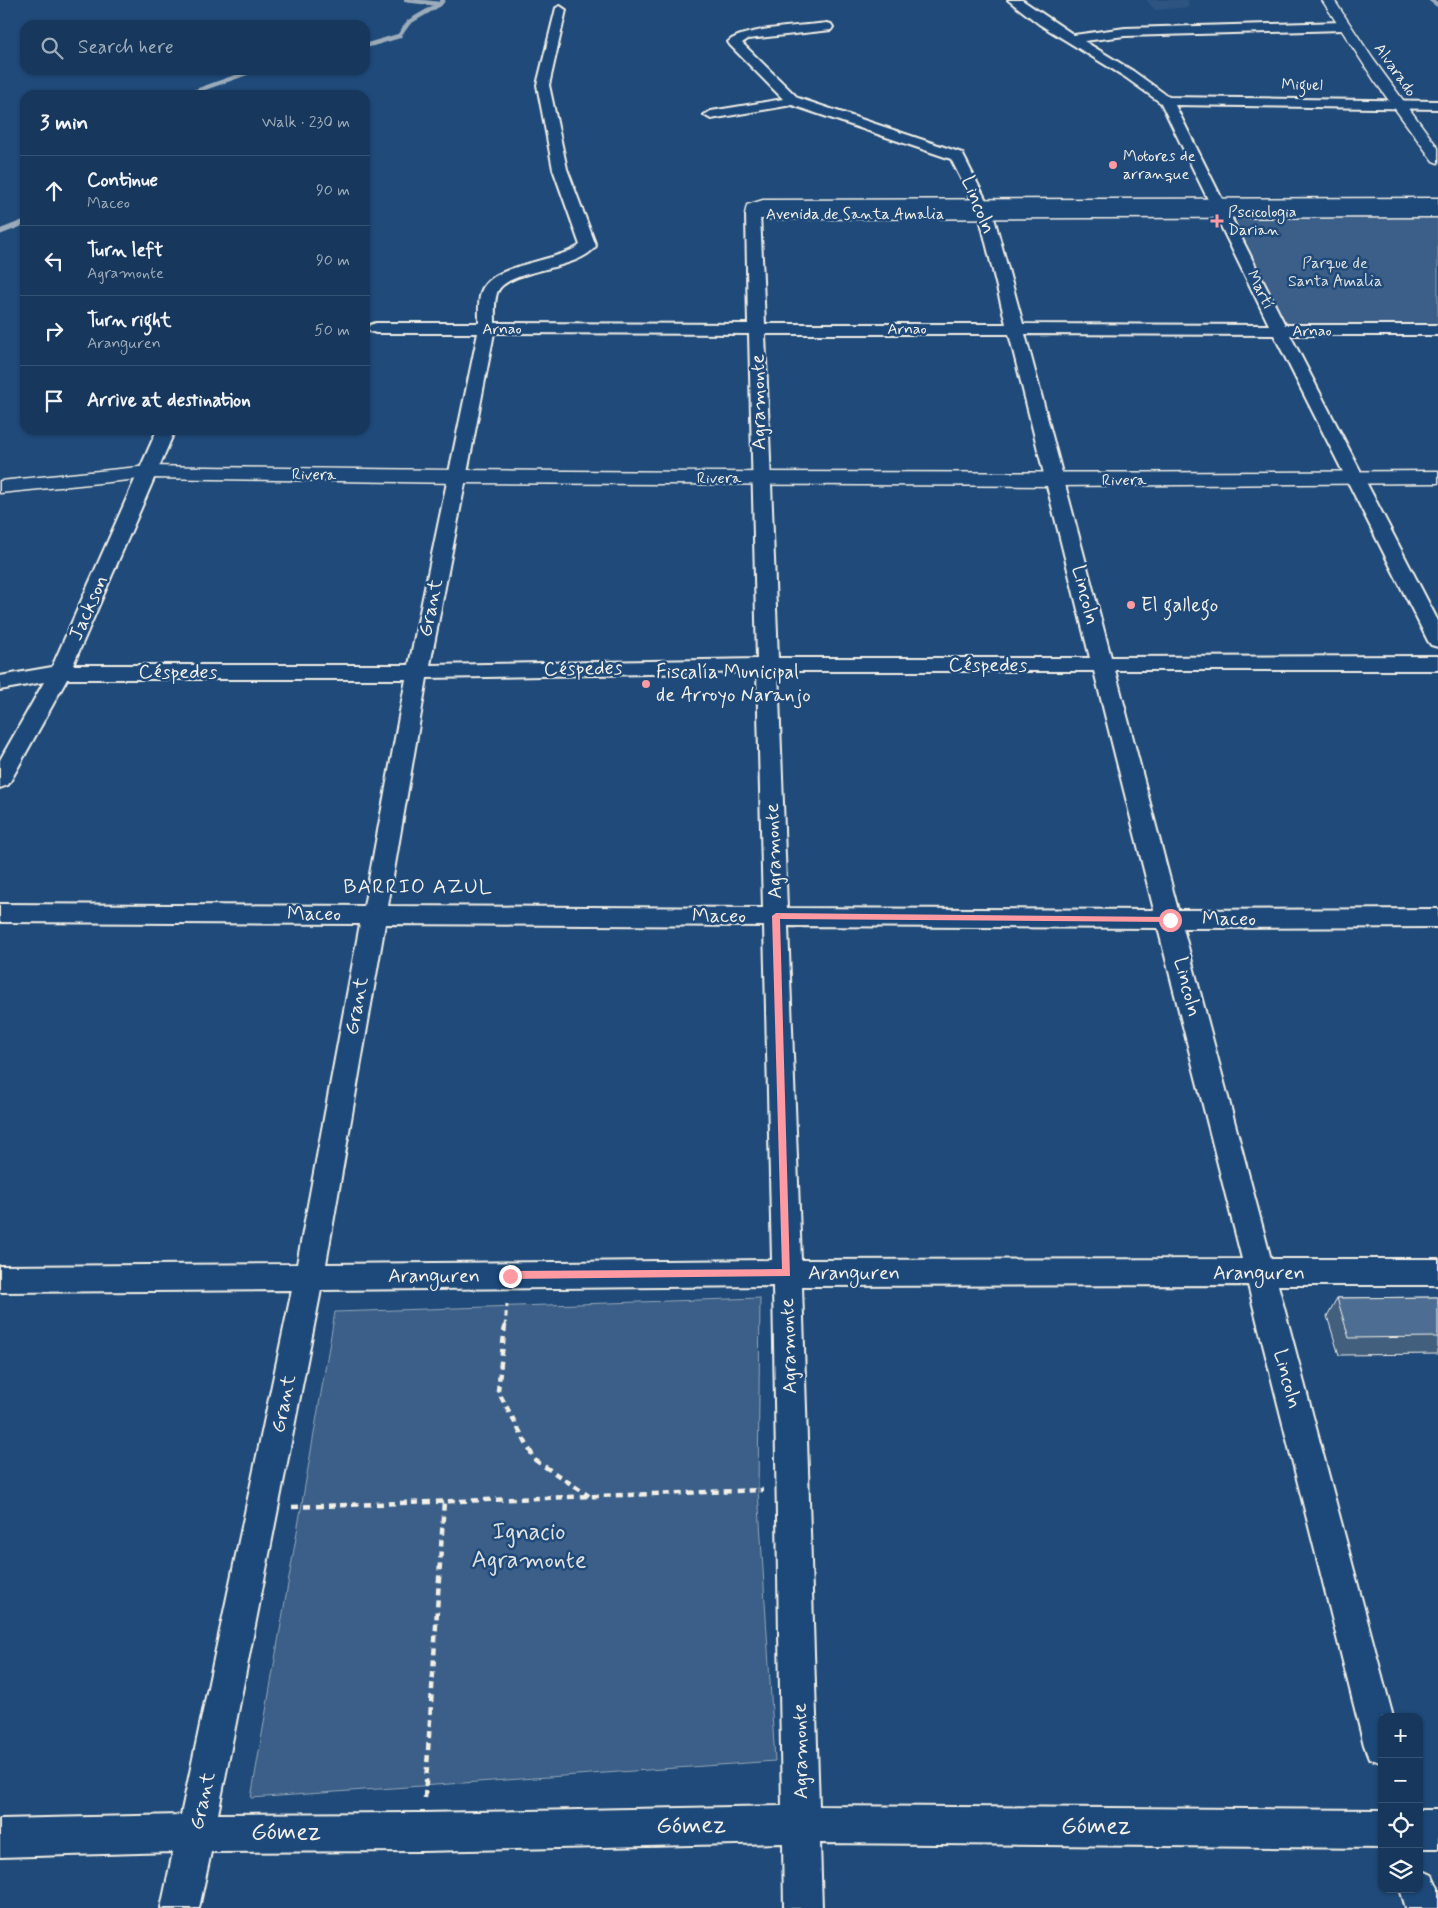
<!DOCTYPE html>
<html lang="en">
<head>
<meta charset="utf-8">
<style>
	body { margin:0; font-family:Mynerve,sans-serif; background:#203f62; color:#f1f3f6 }
	.controls { position:absolute; right:15px; bottom:15px; display:grid; overflow:hidden; border-radius:10px; box-shadow:0 1px 4px #0004 }
	.controls button { width:45px; height:45px; display:grid; place-items:center; padding:0; border:0; border-bottom:1px solid #365272; background:#17385c; color:#f1f3f6; font:25px sans-serif }
	.stop { position:absolute; width:15px; height:15px; margin:-11px; border:4px solid #ff9aa2; border-radius:50%; background:#fff }
	.stop.end { background:#ff9aa2; border-color:#fff; box-shadow:0 1px 5px #0008 }
	.list { margin:0; padding:0; list-style:none }
	h2 { display:flex; justify-content:space-between; align-items:center; height:65px; margin:0; padding:0 20px; font-size:21px }
	h2 small { font-size:16px; font-weight:400; color:#9eacbb }
	.list li { display:grid; grid-template-columns:32px 1fr auto; gap:15px; align-items:center; box-sizing:border-box; height:70px; padding:0 20px; border-top:1px solid #365272 }
	.list b { display:block; font-size:19px; white-space:nowrap }
	.list p { margin:0; font-size:16px; white-space:nowrap; color:#9eacbb }
	.list em { font-size:16px; font-style:normal; color:#9eacbb }
	.icon { flex:none; width:28px; height:28px; fill:none; stroke:currentColor; stroke-width:2; stroke-linecap:round; stroke-linejoin:round }
	.map { position:relative; flex:none; width:1438px; height:1908px; overflow:hidden }
	.search { position:absolute; background:#17385c; box-shadow:0 1px 4px #0004; left:20px; top:20px; width:350px; height:55px; display:flex; align-items:center; gap:12px; box-sizing:border-box; padding:0 18px; border-radius:15px; color:#9eacbb; font-size:19px }
	.panel { position:absolute; background:#17385c; box-shadow:0 1px 4px #0004; left:20px; top:90px; width:350px; height:345px; border-radius:15px }
	.map>svg:first-child { display:block }
	.built { fill:#2d5581 }
	.green { fill:#3a5f88; stroke:#97a8b8 }
	.lines { fill:none; stroke-linecap:round; stroke-linejoin:round }
	.stream-far1 { stroke:#9cacbb; stroke-width:4.5 }
	.stream { stroke:#9cacbb; stroke-width:5.5 }
	.street-casing { stroke:#f4f1e8; stroke-width:4 }
	.secondary-casing { stroke:#f4f1e8; stroke-width:3 }
	.path-far1 { stroke:#f4f1e8; stroke-width:3; stroke-dasharray:5.5 4; stroke-linecap:butt }
	.path { stroke:#f4f1e8; stroke-width:4.5; stroke-dasharray:7 5; stroke-linecap:butt }
	.street { fill:#1f4a7a; fill-rule:evenodd }
	.secondary { fill:#1f4a7a; fill-rule:evenodd }
	.wall { fill:#425f7e; stroke:#f4f1e8 }
	.building { fill:#4d6e92; stroke:#f4f1e8 }
	.route { fill:#ff9aa2 }
	.poi-dot { fill:#ff9aa2; stroke:#1f4a7a; stroke-width:2 }
	.labels { text-anchor:middle; dominant-baseline:central; stroke-width:5; stroke-linejoin:round; paint-order:stroke }
	.far-street-label { font-size:16px; fill:#f4f1e8; stroke:#1f4a7a }
	.far-poi-label { font-size:16px; fill:#f4f1e8; stroke:#1f4a7a; text-anchor:start }
	.far-park-label { font-size:16px; fill:#e1e2de; stroke:#1f4a7a }
	.street-label { font-size:20px; fill:#f4f1e8; stroke:#1f4a7a }
	.poi-label { font-size:20px; fill:#f4f1e8; stroke:#1f4a7a; text-anchor:start }
	.neighbourhood-label { font-size:21px; letter-spacing:1px; fill:#f4f1e8; stroke:#1f4a7a }
	.near-park-label { font-size:24px; fill:#e1e2de; stroke:#1f4a7a }
	.near-street-label { font-size:24px; fill:#f4f1e8; stroke:#1f4a7a }
</style>
</head>
<body>
<div class="map">
<svg width="1438" height="1908" viewBox="0 0 1438 1908">
	<rect width="100%" height="100%" fill="#1f4a7a"/>
	<filter id="ink" filterUnits="userSpaceOnUse"><feTurbulence type="fractalNoise" baseFrequency=".02" numOctaves="2"/><feDisplacementMap in="SourceGraphic" scale="10" xChannelSelector="R" yChannelSelector="G"/><feConvolveMatrix kernelMatrix="1 2 1 2 8 2 1 2 1" color-interpolation-filters="sRGB"/></filter>
	<g filter="url(#ink)">
		<polygon class="built" points="1146,0 1193,0 1187,1 1190,7 1155,10"/>
		<g class="green">
			<polygon points="1438,216 1438,327 1292,326 1279,317 1231,224 1236,218 1245,217"/>
			<polygon points="760,1298 758,1490 775,1761 251,1798 335,1312"/>
		</g>
		<g class="lines">
			<g class="stream-far1">
				<polyline points="406,0 439,4"/>
				<polyline points="1431,0 1438,5"/>
				<polyline points="365,46 399,36 409,22 440,4 443,0"/>
				<polyline points="185,95 255,70"/>
				<polyline points="20,224 25,222"/>
			</g>
			<polyline class="stream" points="0,232 23,223"/>
			<g class="street-casing">
				<g id="street">
					<path d="M1008,0H1022L1074,35L1125,28L1343,22L1349,26L1343,30L1125,36L1084,41L1133,71L1169,97L1438,101V109L1175,105L1285,325H1438V335H1290L1438,621V647L1431,645L1428,641L1274,335L1025,334L1111,657L1438,656V670H1115L1178,910L1438,909V927L1183,928L1271,1259H1438V1285H1278L1393,1717H1382V1763L1369,1758L1364,1745L1248,1285L802,1286L819,1806L1382,1810V1848L820,1843L822,1908H784L783,1843L422,1851L211,1852L199,1908H161L173,1852L0,1857V1819L181,1815L292,1290L0,1292V1266L297,1264L360,924L0,922V904L364,906L406,679H67L11,780L8,785L0,788V760L44,682L0,690V676L52,667L157,430H175L73,665H409L478,333H376L370,331L368,328L370,325L376,323H479C479,313 478,302 481,292C491,263 556,263 580,245L553,169L537,85L556,8L560,6L566,10L549,85L567,169L596,246C577,272 506,268 497,293C494,302 495,314 495,323L748,324L746,214L748,211H758L760,214L765,324H1006L979,214L951,159L792,105L711,119L704,115L711,111L783,99L730,45L728,42C740,28 806,26 827,23L831,24L833,27L831,30L748,39L742,43L798,98L962,153L993,214L1023,324L1269,325L1161,103L1125,77L1039,24ZM494,333L749,334L757,659L430,665ZM765,334H1009L1090,658H778ZM778,671H1094L1154,910L787,908ZM757,672L763,908L388,906L427,678ZM385,924L764,926L772,1260L326,1264ZM788,926L1158,928L1242,1259L801,1260ZM773,1286L782,1806L422,1813L218,1814L321,1290Z"/>
					<rect x="1419" y="1810" width="19" height="38"/>
					<polygon points="1419,1869 1432,1875 1438,1888 1438,1908 1406,1908 1400,1889 1419,1889"/>
				</g>
			</g>
			<g class="secondary-casing">
				<g id="secondary">
					<polygon points="1322,0 1334,0 1373,59 1438,148 1438,163 1433,161 1374,80"/>
					<polygon points="1438,198 1438,217 753,219 747,217 745,214 747,205 763,200"/>
					<path d="M149,466C579,473 1008,474 1438,471V483L1056,486L457,483L149,478L0,493V481Z"/>
				</g>
			</g>
			<polyline class="path-far1" points="505,1327 507,1304"/>
			<g class="path">
				<polyline points="505,1325 498,1391 535,1460 589,1496"/>
				<polyline points="292,1507 763,1490"/>
				<polyline points="425,1798 444,1501"/>
			</g>
			<use href="#street" class="street"/>
			<use href="#secondary" class="secondary"/>
		</g>
		<polygon class="wall" points="1438,1297 1438,1354 1339,1355 1327,1316 1337,1298"/>
		<polygon class="building" points="1438,1297 1438,1337 1349,1338 1337,1298"/>
	</g>
	<polygon class="route" points="776,913 1170,917 1174,920 1170,922 780,919 790,1276 506,1279 505,1276 510,1271 782,1269 772,916"/>
	<g class="poi-dot">
		<circle cx="1113" cy="165" r="5"/>
		<path d="M1214.5 213.5h5v5h5v5h-5v5h-5v-5h-5v-5h5z"/>
		<circle cx="1131" cy="605" r="5"/>
		<circle cx="646" cy="684" r="5"/>
	</g>
	<g class="labels">
		<g class="far-street-label">
			<text transform="translate(1395 70) rotate(55)">Alvarado</text>
			<text transform="translate(1302 85) rotate(1)">Miguel</text>
			<text x="855" y="214">Avenida de Santa Amalia</text>
			<text transform="translate(1260 290) rotate(64)">Martí</text>
			<text x="502" y="329">Arnao</text>
			<text x="907" y="329">Arnao</text>
			<text x="1312" y="331">Arnao</text>
			<text transform="translate(314 475) rotate(1)">Rivera</text>
			<text x="719" y="478">Rivera</text>
			<text x="1124" y="480">Rivera</text>
		</g>
		<g class="far-poi-label">
			<text x="1123" y="156">Motores de<tspan x="1123" dy="18">arranque</tspan></text>
			<text x="1228" y="212">Pscicologia<tspan x="1228" dy="18">Darian</tspan></text>
		</g>
		<g class="far-park-label">
			<text x="1335" y="263">Parque de<tspan x="1335" dy="18">Santa Amalia</tspan></text>
		</g>
		<g class="street-label">
			<text transform="translate(978 205) rotate(68)">Lincoln</text>
			<text transform="translate(759 402) rotate(-91)">Agramonte</text>
			<text transform="translate(1085 595) rotate(76)">Lincoln</text>
			<text transform="translate(89 608) rotate(-66)">Jackson</text>
			<text transform="translate(431 608) rotate(-79)">Grant</text>
			<text x="988" y="665">Céspedes</text>
			<text transform="translate(583 669) rotate(-1)">Céspedes</text>
			<text x="178" y="672">Céspedes</text>
			<text transform="translate(774 851) rotate(-92)">Agramonte</text>
			<text x="314" y="914">Maceo</text>
			<text x="719" y="916">Maceo</text>
			<text x="1229" y="919">Maceo</text>
			<text transform="translate(1187 987) rotate(76)">Lincoln</text>
			<text transform="translate(357 1006) rotate(-80)">Grant</text>
			<text x="854" y="1273">Aranguren</text>
			<text x="1259" y="1273">Aranguren</text>
			<text x="434" y="1276">Aranguren</text>
			<text transform="translate(789 1346) rotate(-92)">Agramonte</text>
			<text transform="translate(1287 1379) rotate(75)">Lincoln</text>
			<text transform="translate(284 1404) rotate(-79)">Grant</text>
			<text transform="translate(801 1751) rotate(-91)">Agramonte</text>
			<text transform="translate(203 1801) rotate(-78)">Grant</text>
		</g>
		<g class="poi-label">
			<text x="1141" y="605">El gallego</text>
			<text x="656" y="672">Fiscalía Municipal<tspan x="656" dy="23">de Arroyo Naranjo</tspan></text>
		</g>
		<g class="neighbourhood-label">
			<text x="418" y="887">BARRIO AZUL</text>
		</g>
		<g class="near-park-label">
			<text x="529" y="1532">Ignacio<tspan x="529" dy="28">Agramonte</tspan></text>
		</g>
		<g class="near-street-label">
			<text transform="translate(691 1826) rotate(-1)">Gómez</text>
			<text x="1096" y="1826">Gómez</text>
			<text x="286" y="1832">Gómez</text>
		</g>
	</g>
</svg>
<div class="controls">
<button>+</button>
<button>−</button>
<button><svg class="icon" aria-label="locate" viewBox="0 0 24 24"><circle cx="12" cy="12" r="6"/><path d="M12 2v4M12 18v4M2 12h4M18 12h4"/></svg></button>
<button><svg class="icon" aria-label="layers" viewBox="0 0 24 24"><path d="M12 4l9 5-9 5-9-5zM3 14l9 5 9-5"/></svg></button>
</div>
<div class="stop" style="left:1170px;top:920px"></div>
<div class="stop end" style="left:510px;top:1276px"></div>
<div class="search"><svg class="icon" aria-label="search" viewBox="0 0 24 24"><circle cx="10" cy="10" r="6"/><path d="M15 15l6 6"/></svg>Search here</div>
<section class="panel">
<h2>3 min<small>Walk · 230 m</small></h2>
<ul class="list">
<li><svg class="icon" aria-label="ahead" viewBox="0 0 24 24"><path d="M12 20V5M6 11l6-6 6 6"/></svg><div><b>Continue</b><p>Maceo</p></div><em>90 m</em></li>
<li><svg class="icon" aria-label="left" viewBox="0 0 24 24"><path d="M17 20v-9H6M10 6l-5 5 5 5"/></svg><div><b>Turn left</b><p>Agramonte</p></div><em>90 m</em></li>
<li><svg class="icon" aria-label="right" viewBox="0 0 24 24"><path d="M7 20v-9h11M14 6l5 5-5 5"/></svg><div><b>Turn right</b><p>Aranguren</p></div><em>50 m</em></li>
<li><svg class="icon" aria-label="arrive" viewBox="0 0 24 24"><path d="M6 21V4h12l-3 4 3 4H6"/></svg><div><b>Arrive at destination</b></div></li>
</ul>
</section>
</div>
</body>
</html>
